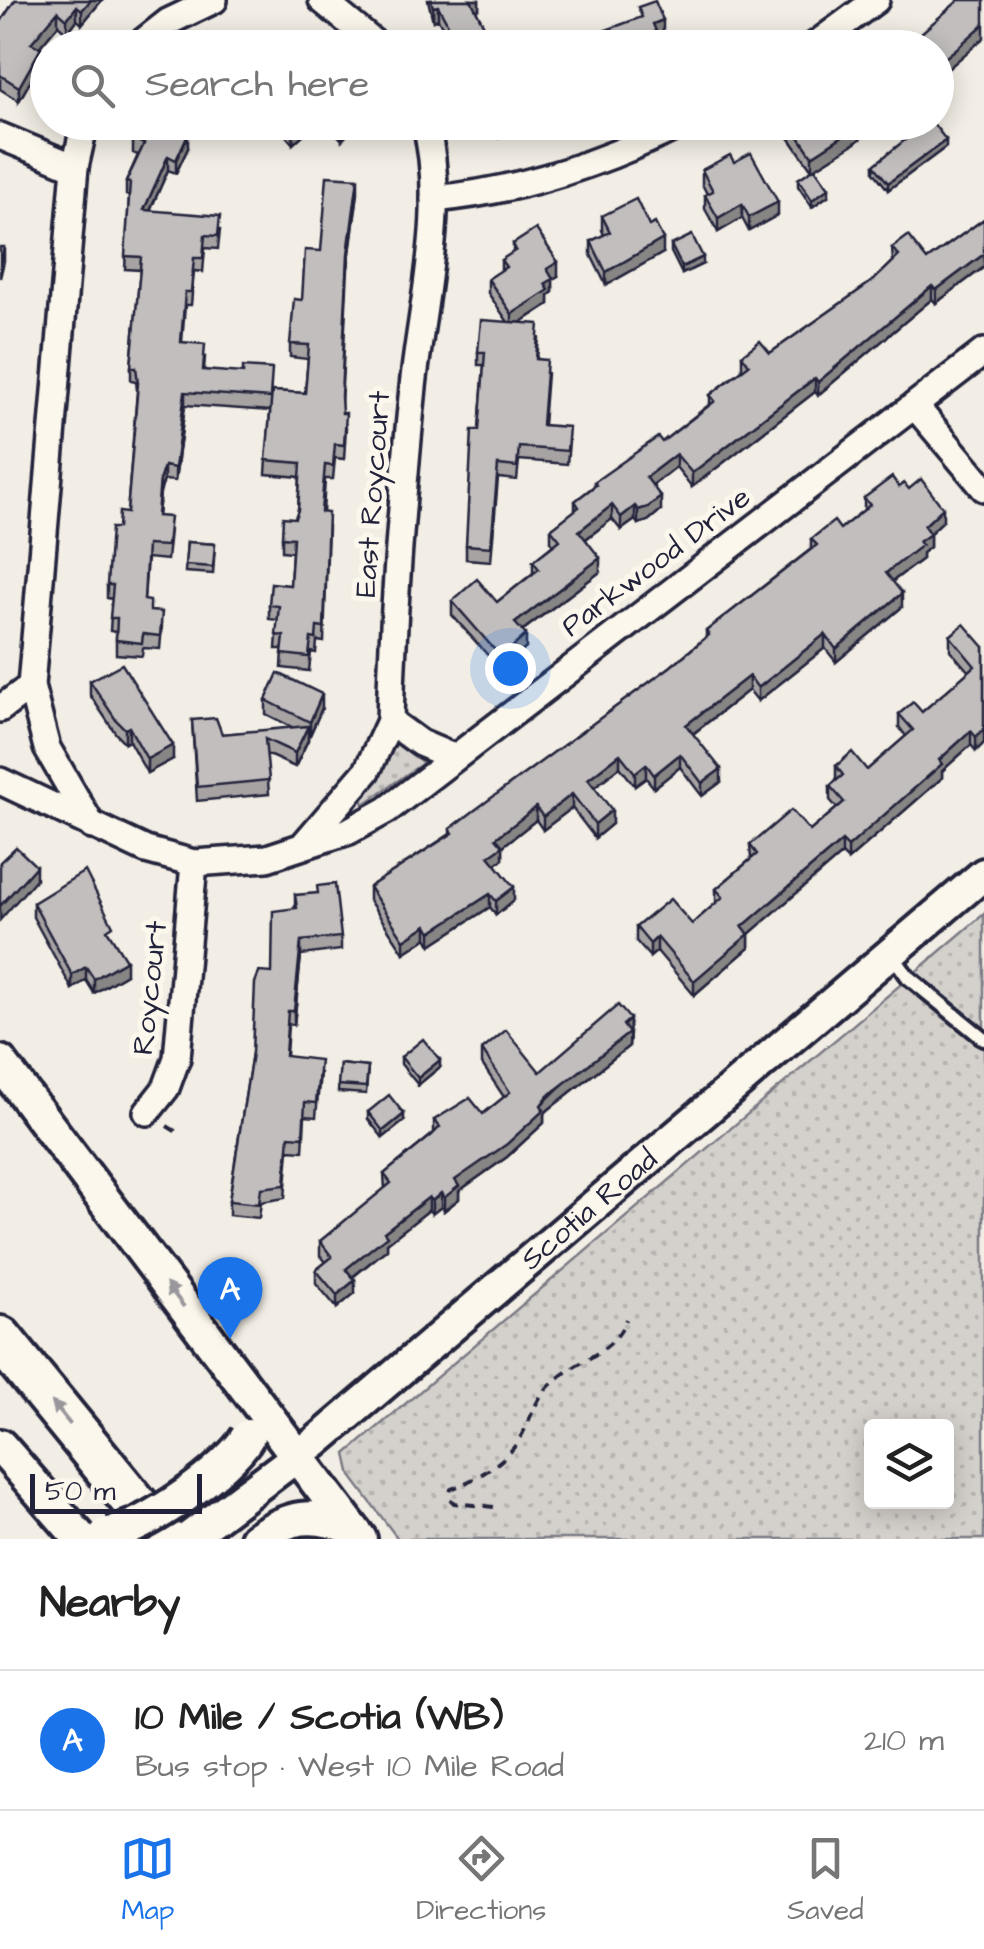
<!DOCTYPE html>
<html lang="en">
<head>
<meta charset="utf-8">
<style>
	body { margin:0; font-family:"Architects Daughter",sans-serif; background:#f2f2f2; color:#222 }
	.controls { position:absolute; right:30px; bottom:30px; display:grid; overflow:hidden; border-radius:10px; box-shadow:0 5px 25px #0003 }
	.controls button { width:90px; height:90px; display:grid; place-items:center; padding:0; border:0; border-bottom:2px solid #e0e0e0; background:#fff; color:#222; font:50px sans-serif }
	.scale { position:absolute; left:30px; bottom:25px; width:172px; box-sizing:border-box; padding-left:10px; border:5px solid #22223b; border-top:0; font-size:28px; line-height:35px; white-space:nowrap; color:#22223b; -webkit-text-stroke:8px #fbf7ec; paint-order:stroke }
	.you { position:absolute; left:510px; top:668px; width:35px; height:35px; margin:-25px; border:8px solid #fff; border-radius:50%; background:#1a73e8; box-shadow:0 0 0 15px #1a73e833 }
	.badge { display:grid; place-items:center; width:65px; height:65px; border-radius:50%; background:#1a73e8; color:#fff; font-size:32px; font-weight:700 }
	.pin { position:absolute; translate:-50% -82px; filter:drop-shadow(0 2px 5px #0008) }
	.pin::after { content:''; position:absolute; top:52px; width:35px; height:30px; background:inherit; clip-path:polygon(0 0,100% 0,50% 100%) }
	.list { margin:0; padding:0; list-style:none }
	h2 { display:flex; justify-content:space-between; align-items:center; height:130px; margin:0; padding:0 40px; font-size:42px }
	h2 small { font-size:32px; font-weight:400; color:#767676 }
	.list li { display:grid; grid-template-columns:65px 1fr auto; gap:30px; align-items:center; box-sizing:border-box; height:140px; padding:0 40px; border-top:2px solid #e0e0e0 }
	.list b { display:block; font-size:38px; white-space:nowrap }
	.list p { margin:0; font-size:32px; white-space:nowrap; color:#767676 }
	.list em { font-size:32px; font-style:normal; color:#767676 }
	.icon { flex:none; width:55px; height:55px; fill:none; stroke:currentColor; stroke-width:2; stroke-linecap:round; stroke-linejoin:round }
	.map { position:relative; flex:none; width:984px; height:1539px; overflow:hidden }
	.search { position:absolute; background:#fff; box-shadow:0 5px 25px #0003; left:30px; right:30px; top:30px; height:110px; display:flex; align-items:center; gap:25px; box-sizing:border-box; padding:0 35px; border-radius:55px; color:#767676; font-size:38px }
	.sheet { height:270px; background:#fff }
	nav { display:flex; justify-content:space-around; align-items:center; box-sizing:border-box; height:140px; border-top:2px solid #e0e0e0; background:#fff; font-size:28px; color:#767676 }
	nav a { display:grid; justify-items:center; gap:5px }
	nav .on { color:#1a73e8 }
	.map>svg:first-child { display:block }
	.green { fill:url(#green-dots); stroke:#7b7a84; stroke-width:2.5; fill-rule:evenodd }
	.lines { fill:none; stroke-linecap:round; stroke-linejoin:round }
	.service-casing { stroke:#22223b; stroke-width:20 }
	.minor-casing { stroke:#22223b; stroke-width:32 }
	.tertiary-casing { stroke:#22223b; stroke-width:38 }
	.secondary-casing { stroke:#22223b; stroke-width:40 }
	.motorway-casing { stroke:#22223b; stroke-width:50 }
	.path { stroke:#22223b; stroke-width:4; stroke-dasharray:10 8; stroke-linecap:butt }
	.service { stroke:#fbf7ec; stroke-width:12 }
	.minor { stroke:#fbf7ec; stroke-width:25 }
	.tertiary { stroke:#fbf7ec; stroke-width:30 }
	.secondary { stroke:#fbf7ec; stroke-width:32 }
	.motorway { stroke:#fbf7ec; stroke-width:42 }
	.secondary-bridge-casing { stroke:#22223b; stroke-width:40; stroke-linecap:butt }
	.secondary-bridge { stroke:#fbf7ec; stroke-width:32 }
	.wall { fill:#a7a3a3; stroke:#22223b; stroke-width:2.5 }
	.shaded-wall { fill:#888585; stroke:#22223b; stroke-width:2.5 }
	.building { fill:#c2bebe; stroke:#22223b; stroke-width:2.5 }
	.oneway { fill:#99979c }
	.labels { text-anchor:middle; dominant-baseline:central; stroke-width:10; stroke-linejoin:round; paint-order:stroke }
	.street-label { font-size:30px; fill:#22223b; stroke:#fbf7ec }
</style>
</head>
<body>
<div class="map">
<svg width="984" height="1539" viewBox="0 0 984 1539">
	<defs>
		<pattern id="green-dots" width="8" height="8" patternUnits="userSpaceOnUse" patternTransform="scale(2.5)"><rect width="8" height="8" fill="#d4d1cc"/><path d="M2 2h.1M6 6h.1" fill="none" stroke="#b6b3b0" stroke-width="1.8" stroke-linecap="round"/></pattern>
	</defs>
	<rect width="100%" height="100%" fill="#f2eee5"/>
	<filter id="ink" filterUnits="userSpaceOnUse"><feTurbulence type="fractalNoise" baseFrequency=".01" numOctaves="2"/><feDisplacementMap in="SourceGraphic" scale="20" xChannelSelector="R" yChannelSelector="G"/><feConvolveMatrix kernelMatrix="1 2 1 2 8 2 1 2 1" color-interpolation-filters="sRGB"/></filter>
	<g filter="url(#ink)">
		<g class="green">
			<polygon points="400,742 423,763 364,804 362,799 393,744"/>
			<path d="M984,914V1539H398L351,1476L346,1454ZM872,1426H946V1502H872Z"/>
		</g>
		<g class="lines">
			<g class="service-casing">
				<polyline id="service" points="891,953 908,977 984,1039"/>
			</g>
			<g class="minor-casing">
				<g id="minor">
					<polyline points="322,0 380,48"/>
					<polyline points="135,48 168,22 214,0"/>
					<polyline points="811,48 876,0"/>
					<polyline points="85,122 75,167 31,686 47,748 92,826"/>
					<polyline points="0,136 75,167"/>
					<path d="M434,199C523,191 606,162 686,122"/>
					<polyline points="915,406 984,488"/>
					<polyline points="0,709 31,686"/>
					<polyline points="390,721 420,743 453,757"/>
					<polyline points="0,781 146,850 194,863 267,858 349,831 387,810 984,352"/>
					<path d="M305,843L367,771L390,721C393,610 402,497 413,387C422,302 448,206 425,122"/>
					<polyline points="147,1112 166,1088 177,1058 194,863"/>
				</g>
			</g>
			<g class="tertiary-casing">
				<g id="tertiary">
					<path id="s1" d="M187,1539L316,1442L984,874"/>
				</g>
			</g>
			<g class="secondary-casing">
				<g id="secondary">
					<polyline points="0,1062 360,1539"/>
					<polyline points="0,1446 81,1539"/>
					<path d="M256,1539C289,1516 313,1512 350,1527"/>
				</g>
			</g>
			<g class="motorway-casing">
				<polyline id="motorway" points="0,1338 164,1539"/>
			</g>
			<g class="path">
				<polyline points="167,1126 180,1134"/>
				<path d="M494,1507L454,1503L449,1498L451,1489C475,1480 508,1461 520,1438C533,1416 534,1397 557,1379C582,1358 615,1352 626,1319"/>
			</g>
			<use href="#service" class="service"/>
			<use href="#minor" class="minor"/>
			<use href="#tertiary" class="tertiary"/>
			<use href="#secondary" class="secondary"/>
			<use href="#motorway" class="motorway"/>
			<g class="secondary-bridge-casing">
				<path id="secondary-bridge" d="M107,1534C142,1532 231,1467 248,1436"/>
			</g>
			<use href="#secondary-bridge" class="secondary-bridge"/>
		</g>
		<g class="wall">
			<polygon points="15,0 102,0 82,24 77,20 67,33 58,25 39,47 41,62 19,101 0,89 0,23"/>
			<polygon points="428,0 479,0 479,9 476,10 488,34 504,48 454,48 438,19 433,21"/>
			<polygon points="274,122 317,122 293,144"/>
			<polygon points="326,122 360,122 342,140"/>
			<polygon points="489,122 530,122 498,138"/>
			<polygon points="788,122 881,122 855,143 815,168 829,195 812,207 798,186 798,179 812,170 788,136"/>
			<polygon points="133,139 188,148 176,173 168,170 150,211 220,230 218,249 205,248 203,272 194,271 191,305 185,305 182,342 205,357 204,370 272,391 305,393 308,359 290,357 290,344 302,300 321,251 358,192 348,268 341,405 342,413 346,427 344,459 335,458 333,479 325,479 323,512 328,526 324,642 317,641 316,653 311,652 309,671 282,668 283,649 276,649 278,620 269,619 269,605 290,585 292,552 282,551 282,537 295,518 298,510 300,477 266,474 270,411 185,405 175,481 164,480 160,492 158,516 170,530 167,560 147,558 144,600 150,611 162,626 160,649 143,648 142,656 116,654 116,632 110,631 112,599 107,598 107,585 118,528 127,513 137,391 136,381 131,380 131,367 140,270 125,269 129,196 126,195 126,182 138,155 133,153"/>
			<polygon points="946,147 888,190 874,172 874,165"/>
			<polygon points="734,162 778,215 749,231 742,218 718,232 705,209 705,195 707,194 702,184 702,170"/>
			<polygon points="602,216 663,253 606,285 591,255 591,241 604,235 602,230"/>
			<polygon points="984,219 984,267 936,303 932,299 818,395 815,392 692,487 676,467 653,485 661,510 648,521 638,524 635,520 621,530 612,519 586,539 600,572 522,631 526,648 501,670 452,615 452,601 497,602 533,573 533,561 553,545 551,542 551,529 575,511 575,501 594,486 594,482 662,442 710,404 710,395 742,370 742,355 770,353 874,280 893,262 892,248 927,260"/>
			<polygon points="513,244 558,276 553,279 553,292 549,295 549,304 520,323 539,338 537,359 547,373 543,425 569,441 567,464 519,460 517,480 498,478 491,561 466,559 466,545 479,430 484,365 478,365 478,352 508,322 488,293 488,279 501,271 501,260 513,253"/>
			<polygon points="671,245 703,264 682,274 671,252"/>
			<polygon points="899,487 909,489 943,521 930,533 930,547 922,553 922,559 893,581 902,607 836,662 825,648 758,701 749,690 693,734 721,782 702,796 680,767 654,788 646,778 635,786 620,767 594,787 612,824 595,838 572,808 543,830 536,820 503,846 503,859 496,864 514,900 496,915 490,907 431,945 427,938 404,953 369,900 369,887 450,834 450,829 670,667 706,637 706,631 811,549 811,539 840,529 864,510 864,498"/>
			<polygon points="187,542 215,544 213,574 185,572"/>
			<polygon points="950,636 984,647 984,743 976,751 971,745 942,771 942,778 848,860 842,854 749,934 749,948 694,995 657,951 650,957 636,941 636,927 692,924 716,903 716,889 751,859 750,845 810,831 837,808 830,800 830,786 836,780 836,766 867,770 906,736 899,727 899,714 922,712 969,672 950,650"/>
			<polygon points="90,681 173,759 147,773 129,741 125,743 116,734 90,695"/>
			<polygon points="266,700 322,708 310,735 308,734 308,740 295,767 266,754 269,794 197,801 192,720 222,734 294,728 266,714"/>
			<polygon points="295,895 341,937 341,950 301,955 294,1025 288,1024 286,1056 320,1073 316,1117 305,1116 303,1151 289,1150 285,1198 261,1202 259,1218 229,1215 229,1201 252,1053 272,973 295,908"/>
			<polygon points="33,903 113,940 126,974 94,993 86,980 72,989 33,917"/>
			<polygon points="630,1033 629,1046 548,1110 544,1114 544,1123 507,1157 459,1191 459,1199 444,1211 441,1207 432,1214 429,1210 387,1243 387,1249 353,1277 355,1293 337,1308 316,1283 316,1270 326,1262 320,1255 320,1241 385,1189 384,1174 434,1133 434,1120 483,1114 504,1097 482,1064 482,1050 540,1072"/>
			<polygon points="401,1057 440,1067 418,1085 401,1064"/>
			<polygon points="340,1064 368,1067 366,1094 338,1092"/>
			<polygon points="368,1112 404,1121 383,1138 368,1119"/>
		</g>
		<g class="shaded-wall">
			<polygon points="91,0 102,0 82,24 82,10"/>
			<polygon points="470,0 479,0 479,9 470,12"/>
			<polygon points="77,6 77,20 67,33 67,19"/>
			<polygon points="438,6 438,19 433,21 433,7"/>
			<polygon points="58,11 58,25 31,57 31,43"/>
			<polygon points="663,20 663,34 653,38 653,24"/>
			<polygon points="984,24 984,38 936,79 936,65"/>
			<polygon points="41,48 41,62 19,101 19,87"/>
			<polygon points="302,122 317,122 293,144 293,130"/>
			<polygon points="345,122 360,122 342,140 342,126"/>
			<polygon points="502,122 530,122 498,138 498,124"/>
			<polygon points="864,122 881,122 855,143 812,170 812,156"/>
			<polygon points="188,134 188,148 176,173 176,160"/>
			<polygon points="946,140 946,147 888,190 888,183"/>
			<polygon points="168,156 168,170 144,224 144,210"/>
			<polygon points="358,178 358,192 348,268 348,254"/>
			<polygon points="829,188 829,195 812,207 812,200"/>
			<polygon points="778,202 778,215 749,231 749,217"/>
			<polygon points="742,204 742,218 718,232 718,218"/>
			<polygon points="663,239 663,253 606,285 606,272"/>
			<polygon points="4,247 4,261 0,278 0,265"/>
			<polygon points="984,254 984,267 936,303 936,290"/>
			<polygon points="703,257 703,264 682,274 682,267"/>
			<polygon points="558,262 558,276 553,279 553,292 549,295 549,304 512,328 512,314 547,269"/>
			<polygon points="932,286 932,299 818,395 818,382"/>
			<polygon points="815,378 815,392 692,487 692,473"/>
			<polygon points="185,392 185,405 175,481 175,468"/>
			<polygon points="676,454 676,467 646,490 646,477"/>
			<polygon points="164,466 164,480 160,492 157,529 160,478"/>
			<polygon points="661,497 661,510 648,521 638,524 638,510"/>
			<polygon points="612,505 612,519 579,544 579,531"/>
			<polygon points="635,506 635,520 621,530 621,517"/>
			<polygon points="943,508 943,521 928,535 930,534 930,547 922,553 922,559 886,586 886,573 919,542 924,526"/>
			<polygon points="600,558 600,572 515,636 515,623"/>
			<polygon points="902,593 902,607 836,662 836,649"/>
			<polygon points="825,634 825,648 758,701 758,688"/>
			<polygon points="526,635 526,648 501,670 501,657"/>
			<polygon points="749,676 749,690 686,739 686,725"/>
			<polygon points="322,694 322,708 310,735 310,722"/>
			<polygon points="308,726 308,740 295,767 295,753"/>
			<polygon points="129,727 129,741 125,743 125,729"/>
			<polygon points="984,729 984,743 976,751 976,737"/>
			<polygon points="971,731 971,745 942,771 942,778 848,860 848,847 939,760"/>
			<polygon points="173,745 173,759 147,773 147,759"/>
			<polygon points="620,754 620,767 588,792 588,779"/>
			<polygon points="680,754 680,767 654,788 654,775"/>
			<polygon points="646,764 646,778 635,786 635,773"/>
			<polygon points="721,769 721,782 702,796 702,783"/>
			<polygon points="572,794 572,808 543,830 543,817"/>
			<polygon points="536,807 536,820 503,846 503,859 489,869 489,856 496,838"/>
			<polygon points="612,810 612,824 595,838 595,824"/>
			<polygon points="842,841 842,854 749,934 749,948 694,995 694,981 742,927"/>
			<polygon points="36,866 36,879 0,920 0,906"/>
			<polygon points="514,887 514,900 496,915 496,901"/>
			<polygon points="490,894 490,907 431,945 431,932"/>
			<polygon points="427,925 427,938 404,953 404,940"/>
			<polygon points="657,937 657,951 650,957 650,944"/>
			<polygon points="301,941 301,955 294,1025 294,1011"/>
			<polygon points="126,960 126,974 94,993 94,979"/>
			<polygon points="86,967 86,980 72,989 72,975"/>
			<polygon points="630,1019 629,1046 548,1110 544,1114 544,1123 507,1157 459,1191 459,1199 444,1211 444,1198 455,1180 541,1105"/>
			<polygon points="440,1060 440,1067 418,1085 418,1078"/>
			<polygon points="404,1114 404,1121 383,1138 383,1131"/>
			<polygon points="441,1193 441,1207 432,1214 432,1201"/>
			<polygon points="429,1197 429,1210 387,1243 387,1249 346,1282 346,1269 384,1232"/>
			<polygon points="355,1280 355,1293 337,1308 337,1295"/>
		</g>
		<g class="building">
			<polygon points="15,0 91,0 82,10 77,6 67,19 58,11 31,43 41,48 19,87 0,75 0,23"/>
			<polygon points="431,0 471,0 488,34 495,30 504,48 461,48 438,6 433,7"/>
			<polygon points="959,0 984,0 984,24 956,49 936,65 936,48 904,48"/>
			<polygon points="655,1 663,20 653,24 661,43 650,48 563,48 562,46 642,17 638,7"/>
			<polygon points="140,122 161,122 188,134 176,160 168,156 144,210 220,216 218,236 205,235 203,258 194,258 191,292 185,292 181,342 205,344 203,370 243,373 243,367 272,369 270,398 185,392 175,468 164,466 160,478 157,516 170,517 167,546 147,545 144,600 150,601 150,611 162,612 160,636 143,634 142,643 116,640 117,618 110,618 113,585 107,585 111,528 118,528 119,512 127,513 138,383 136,367 131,367 141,257 125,256 130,183 126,182 144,144 133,139"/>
			<polygon points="286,122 302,122 293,130"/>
			<polygon points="789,122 864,122 812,156"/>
			<polygon points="927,122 932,122 946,140 888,183 874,165"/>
			<polygon points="751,153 778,202 749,217 742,204 718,218 705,195 713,191 702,170 730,155 734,162"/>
			<polygon points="815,168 829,188 812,200 798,179"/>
			<polygon points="327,176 358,178 348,254 341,396 342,413 346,413 344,445 335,444 333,466 325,465 321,512 328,513 324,628 317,627 316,639 311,638 309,657 282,654 284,636 276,635 279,606 269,605 271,583 290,585 293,538 282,537 283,517 295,518 298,510 301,463 266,460 272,391 305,393 309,345 290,344 294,299 302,300 305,250 321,251"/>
			<polygon points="636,199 649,226 655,223 663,239 606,272 591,241 610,232 602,216"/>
			<polygon points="984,219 984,254 936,290 932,286 818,382 815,378 692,473 676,454 646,477 661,497 648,507 638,510 635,506 621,517 612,505 579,531 600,558 515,623 526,635 501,657 452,601 477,579 497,602 539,569 533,561 560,540 551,529 579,507 575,501 596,485 594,482 658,437 662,442 715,401 710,395 749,365 742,355 760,341 770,353 874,280 899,256 892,248 908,236 927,260"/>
			<polygon points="536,229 558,262 547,269 553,279 545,284 549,290 512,314 488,279 506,267 501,260 516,250 513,244"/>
			<polygon points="692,235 703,257 682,267 671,245"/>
			<polygon points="0,247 4,247 0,265"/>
			<polygon points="481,320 539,324 536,359 547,360 542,425 569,427 567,451 519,447 517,467 498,465 491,547 466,545 472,430 479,430 485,352 478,352"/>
			<polygon points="892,477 899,487 904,483 909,489 921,479 943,508 924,526 930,534 919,542 922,545 886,573 902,593 836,649 825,634 758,688 749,676 686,725 721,769 702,783 680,754 654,775 646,764 635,773 620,754 588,779 612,810 595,824 572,794 543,817 536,807 496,838 503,846 489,856 514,887 496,901 490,894 431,932 427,925 404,940 369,887 453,833 450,829 475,810 670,667 709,635 706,631 817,545 811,539 834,521 840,529 870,505 864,498"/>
			<polygon points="187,542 215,544 213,567 185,565"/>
			<polygon points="964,624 984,647 984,729 976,737 971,731 939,760 942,764 848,847 842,841 742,927 749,934 694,981 657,937 650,944 636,927 670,899 692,924 723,897 716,889 757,854 750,845 791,810 810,831 844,802 830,786 843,775 836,766 852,752 867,770 913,730 899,714 913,702 922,712 975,666 950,636"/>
			<polygon points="122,664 173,745 147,759 129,727 125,729 116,720 90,681"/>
			<polygon points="278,673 322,694 310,722 266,700"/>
			<polygon points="216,718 222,734 308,726 295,753 265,739 269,780 197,787 192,720"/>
			<polygon points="16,847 36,866 0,906 0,862"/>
			<polygon points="85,871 113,926 107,930 126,960 94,979 86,967 72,975 33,903"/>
			<polygon points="335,884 341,937 301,941 294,1011 288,1011 285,1056 320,1060 316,1103 305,1102 303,1137 289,1136 285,1185 261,1188 259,1204 229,1201 252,1053 255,983 259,972 272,973 273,911 297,908 295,895 318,893 317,886"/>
			<polygon points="618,1005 630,1019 623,1025 629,1033 548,1096 541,1105 544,1110 507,1144 455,1180 459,1186 444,1198 441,1193 432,1201 429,1197 384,1232 387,1236 346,1269 355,1280 337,1295 316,1270 332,1257 320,1241 391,1183 384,1174 432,1135 440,1127 434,1120 470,1098 483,1114 510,1092 482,1050 506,1030 540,1072"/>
			<polygon points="423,1039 440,1060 418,1078 401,1057"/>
			<polygon points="340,1064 368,1067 366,1087 338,1085"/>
			<polygon points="389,1095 404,1114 383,1131 368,1112"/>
		</g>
		<defs><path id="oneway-solid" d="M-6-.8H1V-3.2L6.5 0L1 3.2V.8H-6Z" transform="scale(2.5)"/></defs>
		<g class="oneway">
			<use href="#oneway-solid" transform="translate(175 1295) rotate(-127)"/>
			<use href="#oneway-solid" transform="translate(61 1413) rotate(-129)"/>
		</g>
	</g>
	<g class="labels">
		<g class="street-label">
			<text transform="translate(373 494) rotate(-86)">East Roycourt</text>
			<text transform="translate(656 562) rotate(-37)">Parkwood Drive</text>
			<text transform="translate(150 988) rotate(-84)">Roycourt</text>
			<text stroke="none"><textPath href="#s1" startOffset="520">Scotia Road</textPath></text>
		</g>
	</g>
</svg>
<div class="controls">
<button><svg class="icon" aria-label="layers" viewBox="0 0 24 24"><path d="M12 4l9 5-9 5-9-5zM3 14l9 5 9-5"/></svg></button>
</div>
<div class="scale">50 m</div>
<div class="you"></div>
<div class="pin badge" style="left:230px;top:1339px">A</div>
<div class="search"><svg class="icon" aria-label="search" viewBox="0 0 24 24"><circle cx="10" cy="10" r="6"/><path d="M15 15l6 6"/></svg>Search here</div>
</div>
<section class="sheet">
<h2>Nearby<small></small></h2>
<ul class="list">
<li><span class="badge">A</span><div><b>10 Mile / Scotia (WB)</b><p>Bus stop · West 10 Mile Road</p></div><em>210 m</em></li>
</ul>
</section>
<nav>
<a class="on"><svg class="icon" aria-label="map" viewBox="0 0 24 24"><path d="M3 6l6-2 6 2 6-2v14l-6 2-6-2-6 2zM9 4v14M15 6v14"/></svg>Map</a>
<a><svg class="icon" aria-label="directions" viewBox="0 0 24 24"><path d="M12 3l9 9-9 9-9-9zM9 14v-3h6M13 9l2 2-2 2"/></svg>Directions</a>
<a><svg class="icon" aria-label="saved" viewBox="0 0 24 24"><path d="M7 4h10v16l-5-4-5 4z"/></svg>Saved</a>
</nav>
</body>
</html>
